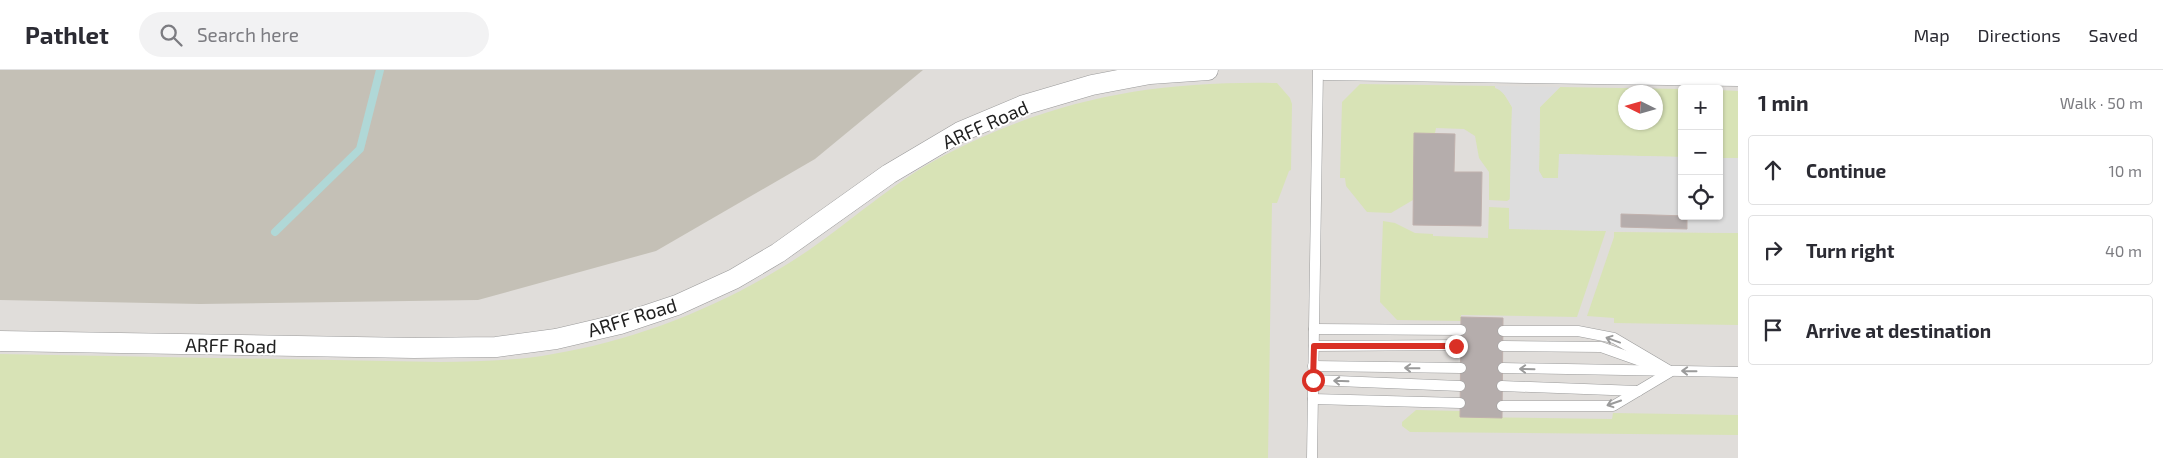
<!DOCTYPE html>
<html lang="en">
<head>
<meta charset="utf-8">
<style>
	body { margin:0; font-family:"Exo 2",sans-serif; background:#f2f2f3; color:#2b2b33 }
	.controls { position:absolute; right:15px; top:15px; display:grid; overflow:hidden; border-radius:5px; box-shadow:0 1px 4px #0004 }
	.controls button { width:45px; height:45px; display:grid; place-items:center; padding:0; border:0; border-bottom:1px solid #e1e1e2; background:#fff; color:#2b2b33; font:25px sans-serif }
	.compass { position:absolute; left:1618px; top:15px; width:45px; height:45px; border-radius:50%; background:#fff; box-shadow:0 1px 4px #0004; rotate:275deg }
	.stop { position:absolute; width:15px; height:15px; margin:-11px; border:4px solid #d93025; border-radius:50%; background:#fff }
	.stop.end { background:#d93025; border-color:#fff; box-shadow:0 1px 5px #0008 }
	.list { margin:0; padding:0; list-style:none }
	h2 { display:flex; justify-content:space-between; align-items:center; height:65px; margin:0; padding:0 20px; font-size:21px }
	h2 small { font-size:16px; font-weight:400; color:#7c7c81 }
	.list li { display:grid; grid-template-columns:32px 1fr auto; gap:15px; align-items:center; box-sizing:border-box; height:70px; margin:0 10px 10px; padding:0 10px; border:1px solid #e1e1e2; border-radius:5px }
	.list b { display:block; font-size:19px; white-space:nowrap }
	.list em { font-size:16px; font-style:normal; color:#7c7c81 }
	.icon { flex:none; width:28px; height:28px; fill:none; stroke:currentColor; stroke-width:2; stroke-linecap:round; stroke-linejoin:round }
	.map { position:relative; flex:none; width:1738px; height:388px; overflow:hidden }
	header { display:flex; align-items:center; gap:30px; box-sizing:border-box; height:70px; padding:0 25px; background:#fff; border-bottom:1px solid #e1e1e2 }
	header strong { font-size:24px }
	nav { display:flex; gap:28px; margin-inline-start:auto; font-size:18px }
	.search { width:350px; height:45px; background:#f2f2f3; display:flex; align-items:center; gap:12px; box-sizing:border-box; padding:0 18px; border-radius:28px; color:#7c7c81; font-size:19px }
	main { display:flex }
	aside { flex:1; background:#fff }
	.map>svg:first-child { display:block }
	.airport { fill:#e0ddda; fill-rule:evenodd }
	.construction { fill:#c4c0b6 }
	.grass { fill:#d8e3b6; fill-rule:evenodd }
	.parking { fill:#ddd }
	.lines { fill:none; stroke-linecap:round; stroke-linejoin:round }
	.stream { stroke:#b0d8d7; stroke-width:8 }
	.building { fill:#b5adac; stroke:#c0b1ad }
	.lane-casing { stroke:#9b9b9b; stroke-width:11 }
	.street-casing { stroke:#9b9b9b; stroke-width:21 }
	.lane { stroke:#fff; stroke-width:10 }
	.street { stroke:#fff; stroke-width:20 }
	.oneway { stroke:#9b9b9b }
	.route { stroke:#d93025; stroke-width:6 }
	.labels { text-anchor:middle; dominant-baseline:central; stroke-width:4; stroke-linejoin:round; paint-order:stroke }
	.street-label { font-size:19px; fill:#212121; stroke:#fff }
</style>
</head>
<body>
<header>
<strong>Pathlet</strong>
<div class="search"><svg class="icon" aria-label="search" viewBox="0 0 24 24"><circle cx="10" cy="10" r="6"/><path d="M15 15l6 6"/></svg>Search here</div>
<nav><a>Map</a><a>Directions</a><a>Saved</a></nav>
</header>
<main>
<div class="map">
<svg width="1738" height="388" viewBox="0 0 1738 388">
	<rect width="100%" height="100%" fill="#f0ece9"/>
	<path class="airport" d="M0,0H1738V388H0ZM1682,19H1719V146H1682ZM1626,22H1656V52H1626Z"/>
	<polygon class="construction" points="0,0 923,0 815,89 656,181 478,230 200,234 0,230"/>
	<g class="grass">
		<path d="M1277,13L1290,28L1292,34L1291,100L1289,101L1277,133H1272L1268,388H0V284L440,292C478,291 516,291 553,284C639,270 727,234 800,186C849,154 892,112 945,85C1056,28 1154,11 1277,13Z"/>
		<polygon points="1360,14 1495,16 1495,18 1502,21 1512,37 1510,129 1507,131 1489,130 1489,102 1479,88 1475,66 1464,59 1436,58 1435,63 1414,63 1413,130 1391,143 1367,142 1346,116 1345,108 1340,108 1342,32"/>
		<path d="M1560,17L1682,19V87L1560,84L1558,108H1543L1539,101L1540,37ZM1626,22H1656V52H1626Z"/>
		<polygon points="1719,20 1738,21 1738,88 1719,88"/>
		<polygon points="1489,137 1509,138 1509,159 1606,161 1577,247 1461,245 1461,251 1397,250 1380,232 1383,151 1395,153 1415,163 1433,164 1433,166 1488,168"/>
		<polygon points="1614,162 1738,163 1738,255 1614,253 1614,248 1587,246 1614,167"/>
		<polygon points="1416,340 1460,341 1460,347 1612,349 1613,343 1738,345 1738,365 1410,362 1402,356 1402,352"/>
	</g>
	<polygon class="parking" points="1495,16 1560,17 1540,37 1539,101 1543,108 1558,108 1559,84 1682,87 1682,145 1622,144 1621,157 1687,159 1687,146 1719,146 1719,88 1738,88 1738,163 1509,159 1512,37 1506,26"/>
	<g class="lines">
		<polyline class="stream" points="275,162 360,79 380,0"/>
	</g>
	<g class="building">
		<polygon points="1414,63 1455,64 1454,102 1482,102 1481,156 1413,155"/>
		<polygon points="1621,144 1687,146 1687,159 1621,157"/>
		<polygon points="1461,247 1503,248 1502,348 1460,347"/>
	</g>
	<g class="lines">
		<g class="lane-casing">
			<g id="lane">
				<polyline points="1314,259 1461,260"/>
				<polyline points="1503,261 1578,261 1614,268 1670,301"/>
				<polyline points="1314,276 1461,275"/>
				<polyline points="1503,276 1601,277 1649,294"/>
				<polyline points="1313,296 1461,298"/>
				<polyline points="1503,298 1738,302"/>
				<polyline points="1313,310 1460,316"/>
				<polyline points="1502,316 1638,321"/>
				<polyline points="1313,329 1460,333"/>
				<polyline points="1502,336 1613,336 1670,302"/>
				<polyline points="1312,388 1318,0"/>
			</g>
		</g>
		<g class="street-casing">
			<g id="street">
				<polyline points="1324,0 1738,6"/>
				<polyline points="0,271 414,278 496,277 556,269 620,254 677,235 734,209 778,183 889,104 960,62 1024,35 1092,15 1150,4 1208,0"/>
			</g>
		</g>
		<use href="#lane" class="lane"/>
		<use href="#street" class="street"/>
	</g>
	<defs><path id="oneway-shaft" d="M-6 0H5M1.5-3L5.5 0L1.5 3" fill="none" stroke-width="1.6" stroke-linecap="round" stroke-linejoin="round" transform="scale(1.25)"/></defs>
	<g class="oneway">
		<use href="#oneway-shaft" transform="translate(1613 270) rotate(-160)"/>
		<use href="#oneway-shaft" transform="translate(1412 298) rotate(-179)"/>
		<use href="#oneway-shaft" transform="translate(1527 299) rotate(-179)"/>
		<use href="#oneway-shaft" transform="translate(1689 301) rotate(-179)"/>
		<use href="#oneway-shaft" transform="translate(1341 311) rotate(-178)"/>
		<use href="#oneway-shaft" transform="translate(1614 333) rotate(161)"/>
	</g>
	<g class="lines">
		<polyline class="route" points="1313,310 1314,276 1456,276"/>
	</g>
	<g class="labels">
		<g class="street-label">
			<text transform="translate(985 54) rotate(-24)">ARFF Road</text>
			<text transform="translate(632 247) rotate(-17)">ARFF Road</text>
			<text transform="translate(231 275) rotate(1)">ARFF Road</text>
		</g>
	</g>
</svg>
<div class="controls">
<button>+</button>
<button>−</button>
<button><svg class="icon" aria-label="locate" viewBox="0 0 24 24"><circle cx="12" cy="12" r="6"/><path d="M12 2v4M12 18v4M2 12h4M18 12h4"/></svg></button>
</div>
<svg class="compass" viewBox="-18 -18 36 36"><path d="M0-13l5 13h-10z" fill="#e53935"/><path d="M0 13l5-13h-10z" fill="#7c7c81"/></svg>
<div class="stop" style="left:1313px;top:310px"></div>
<div class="stop end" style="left:1456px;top:276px"></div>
</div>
<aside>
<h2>1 min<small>Walk · 50 m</small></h2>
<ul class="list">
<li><svg class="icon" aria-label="ahead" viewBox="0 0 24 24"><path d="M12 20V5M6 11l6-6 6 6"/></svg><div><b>Continue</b></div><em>10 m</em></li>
<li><svg class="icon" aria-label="right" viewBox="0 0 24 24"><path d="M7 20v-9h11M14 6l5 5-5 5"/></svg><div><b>Turn right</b></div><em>40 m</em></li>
<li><svg class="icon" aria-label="arrive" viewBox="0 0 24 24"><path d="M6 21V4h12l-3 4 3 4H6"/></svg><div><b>Arrive at destination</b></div></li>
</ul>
</aside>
</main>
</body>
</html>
